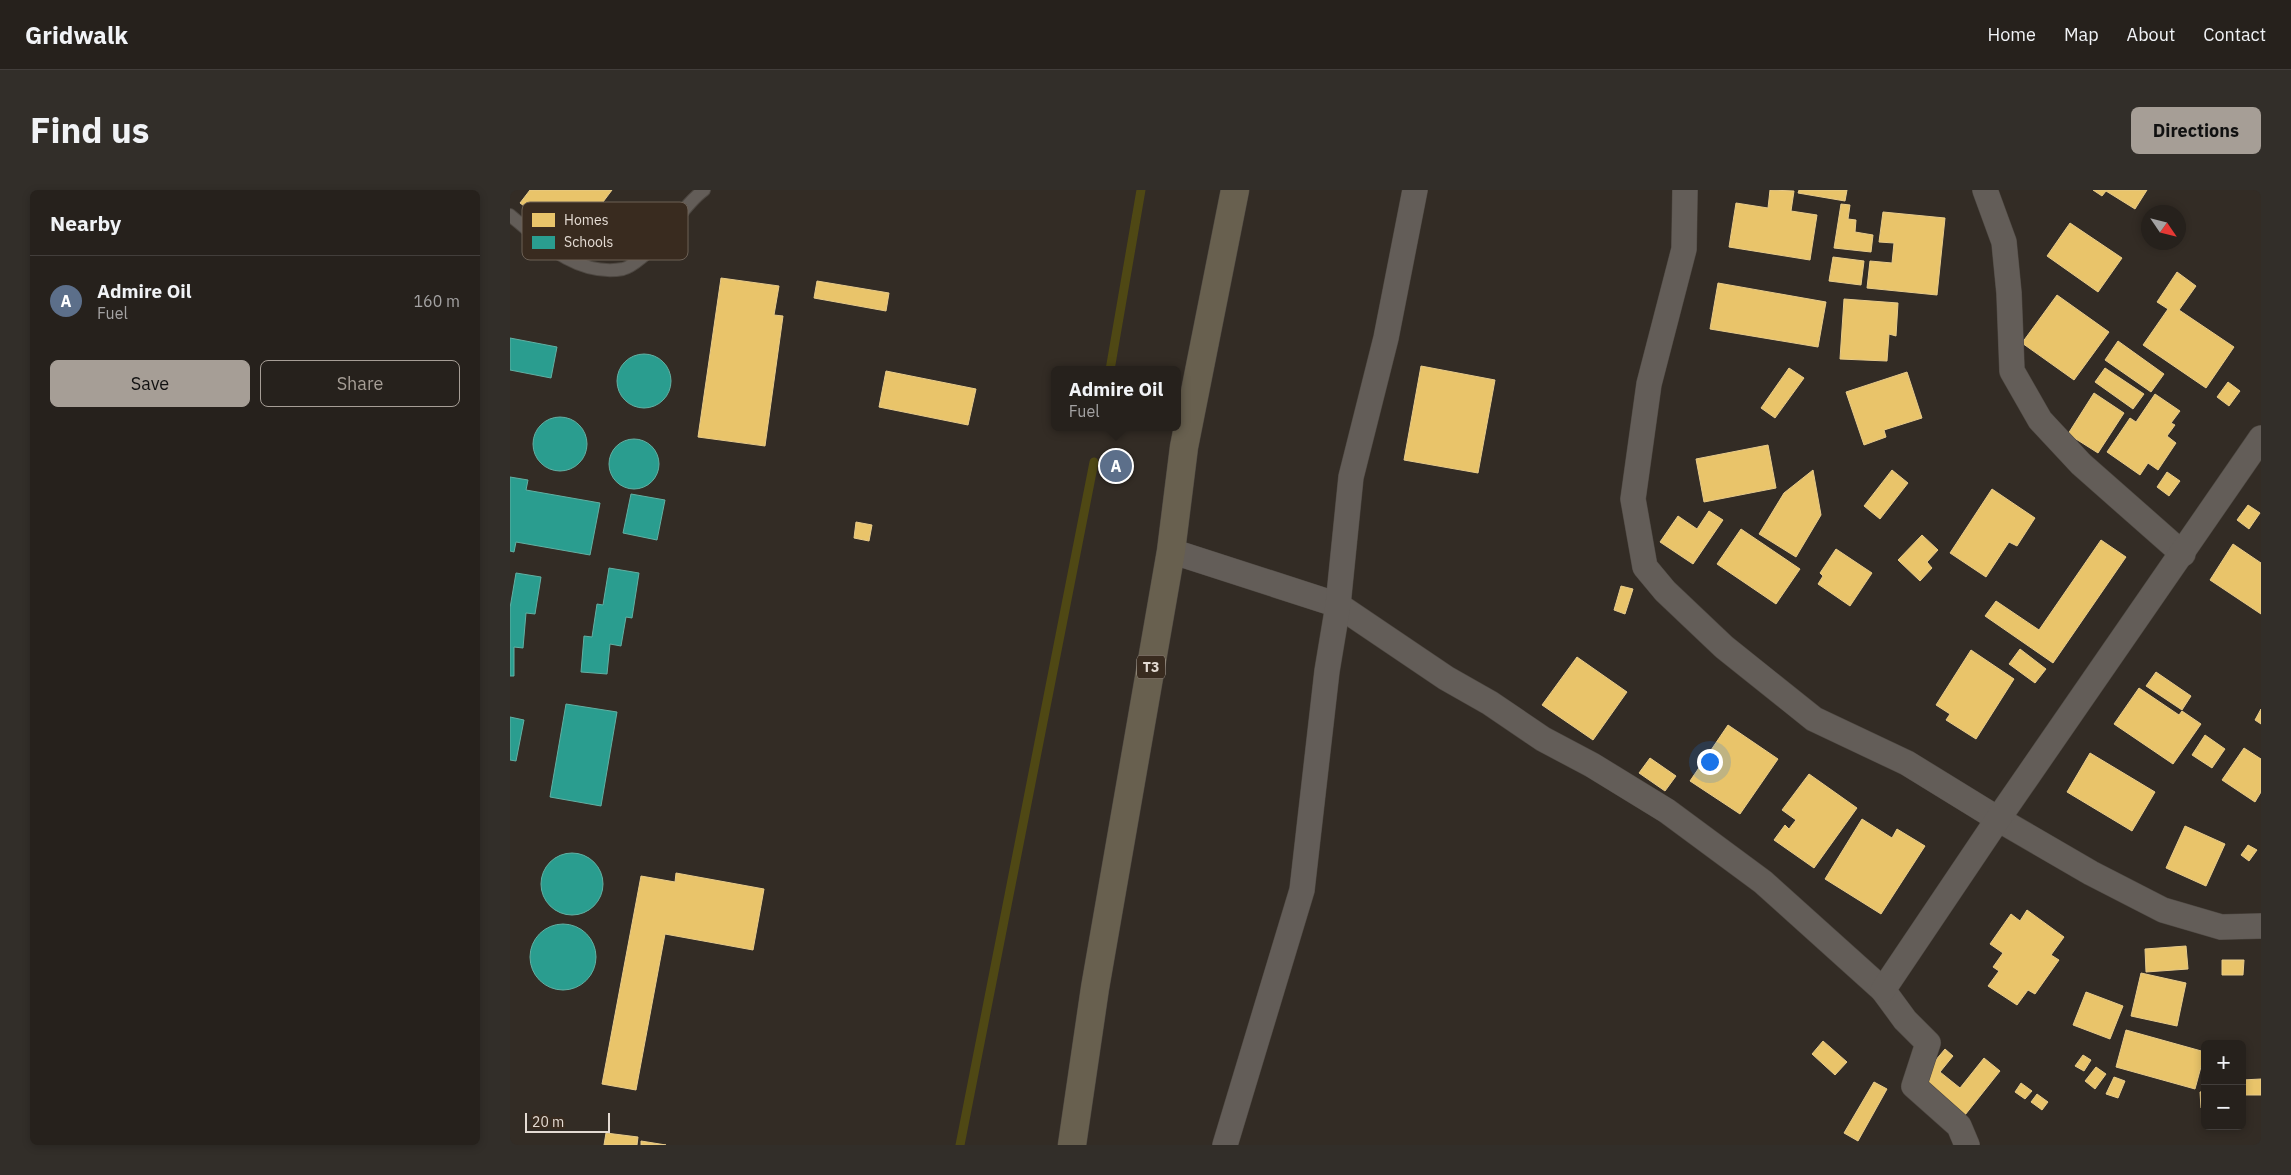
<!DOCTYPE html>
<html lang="en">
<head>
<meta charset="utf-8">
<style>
	body { margin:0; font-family:"IBM Plex Sans",sans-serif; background:#322e29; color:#f1f3f6 }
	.controls { position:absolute; right:15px; bottom:15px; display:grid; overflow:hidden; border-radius:8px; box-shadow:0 2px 8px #0003 }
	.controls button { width:45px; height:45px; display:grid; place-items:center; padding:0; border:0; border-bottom:1px solid #423e3b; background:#26211c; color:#f1f3f6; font:25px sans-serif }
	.compass { position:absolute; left:1631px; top:15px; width:45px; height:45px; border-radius:50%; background:#26211c; box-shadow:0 2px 8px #0003; rotate:125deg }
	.scale { position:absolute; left:15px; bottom:12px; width:85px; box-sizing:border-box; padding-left:5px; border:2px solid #e4dbd3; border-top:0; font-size:14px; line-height:18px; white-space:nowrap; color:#e4dbd3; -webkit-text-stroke:4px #392b1f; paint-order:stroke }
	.you { position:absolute; left:1199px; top:571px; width:18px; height:18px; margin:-12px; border:4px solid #fff; border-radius:50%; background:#1a73e8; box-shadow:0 0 0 8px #1a73e833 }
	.badge { display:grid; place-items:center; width:32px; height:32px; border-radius:50%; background:#a69e96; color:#fff; font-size:16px; font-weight:700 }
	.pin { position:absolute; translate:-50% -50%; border:2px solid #fff; box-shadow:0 1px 5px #0006 }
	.popup { position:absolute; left:541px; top:176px; width:130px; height:65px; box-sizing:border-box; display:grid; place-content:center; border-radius:8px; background:#26211c; filter:drop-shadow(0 1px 4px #0005); font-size:16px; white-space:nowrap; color:#a4a3a3 }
	.popup b { font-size:19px; color:#f1f3f6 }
	.popup::after { content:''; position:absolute; left:50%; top:100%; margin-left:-10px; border:10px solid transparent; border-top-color:#26211c }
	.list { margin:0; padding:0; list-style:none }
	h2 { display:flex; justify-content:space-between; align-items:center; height:65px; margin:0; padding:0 20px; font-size:21px }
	h2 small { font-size:16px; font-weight:400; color:#a4a3a3 }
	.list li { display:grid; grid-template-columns:32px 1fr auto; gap:15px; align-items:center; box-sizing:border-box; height:90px; padding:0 20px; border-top:1px solid #423e3b }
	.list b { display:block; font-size:19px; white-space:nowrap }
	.list p { margin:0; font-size:16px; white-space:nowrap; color:#a4a3a3 }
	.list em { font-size:16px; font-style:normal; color:#a4a3a3 }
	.actions { display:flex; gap:10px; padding:15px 20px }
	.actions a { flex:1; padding:11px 0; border:1px solid #a69e96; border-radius:8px; text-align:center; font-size:18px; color:#a69e96 }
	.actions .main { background:#a69e96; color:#111 }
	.map { position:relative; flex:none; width:1751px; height:955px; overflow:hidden; border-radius:8px }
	header { display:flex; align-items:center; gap:30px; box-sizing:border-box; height:70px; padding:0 25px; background:#26211c; border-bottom:1px solid #423e3b }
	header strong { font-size:24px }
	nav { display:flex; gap:28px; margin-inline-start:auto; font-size:18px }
	.intro { display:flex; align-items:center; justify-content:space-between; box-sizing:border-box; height:120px; padding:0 30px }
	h1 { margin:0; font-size:35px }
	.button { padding:12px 22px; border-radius:8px; background:#a69e96; color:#111; font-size:18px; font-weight:700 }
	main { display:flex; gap:30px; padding:0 30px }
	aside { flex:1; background:#26211c; border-radius:8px; box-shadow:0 2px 8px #0003 }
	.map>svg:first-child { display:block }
	.homes { fill:#e9c46a; stroke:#e8cb8a }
	.schools { fill:#2a9d8f; stroke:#62b0a3 }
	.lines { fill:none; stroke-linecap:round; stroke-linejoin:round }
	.stream { stroke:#4f4814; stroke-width:9 }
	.service-casing { stroke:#4e4842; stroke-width:14 }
	.minor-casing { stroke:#4e4842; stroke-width:26 }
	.trunk-casing { stroke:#4e4842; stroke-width:29 }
	.service { stroke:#635d58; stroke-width:12 }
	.minor { stroke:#635d58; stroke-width:25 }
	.trunk { stroke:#68604f; stroke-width:28 }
	.labels { text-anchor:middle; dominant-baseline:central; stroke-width:5; stroke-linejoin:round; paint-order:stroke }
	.shield { fill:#392b1f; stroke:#b1a69d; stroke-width:1 }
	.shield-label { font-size:14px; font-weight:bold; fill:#e4dbd3 }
	.key { fill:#392b1f; stroke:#6c6055; stroke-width:1 }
	.key-label { font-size:14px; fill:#e4dbd3 }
</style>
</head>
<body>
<header>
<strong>Gridwalk</strong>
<nav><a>Home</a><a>Map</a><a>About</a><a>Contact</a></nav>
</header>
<div class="intro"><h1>Find us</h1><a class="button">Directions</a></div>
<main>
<aside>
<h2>Nearby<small></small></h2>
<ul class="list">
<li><span class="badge" style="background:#5c6f8a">A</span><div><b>Admire Oil</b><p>Fuel</p></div><em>160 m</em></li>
</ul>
<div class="actions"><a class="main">Save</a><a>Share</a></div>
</aside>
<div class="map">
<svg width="1751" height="955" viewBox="0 0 1751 955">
	<rect width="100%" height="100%" fill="#332c25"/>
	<g class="homes">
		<polygon points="20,0 102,0 63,52 10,13"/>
		<polygon points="1260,0 1284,1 1281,21 1307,25 1300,70 1219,57 1226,13 1258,18"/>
		<polygon points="1289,0 1337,0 1335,11 1288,3"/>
		<polygon points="1583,0 1637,0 1625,19 1596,1 1592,6"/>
		<polygon points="1331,14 1340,15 1338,29 1346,30 1345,42 1363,45 1361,62 1324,58"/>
		<polygon points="113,15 137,31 119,59 94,43"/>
		<polygon points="1373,22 1435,28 1427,105 1357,98 1360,71 1382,73 1384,53 1369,52"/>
		<polygon points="1560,33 1612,68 1588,102 1537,66"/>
		<polygon points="1323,67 1354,71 1351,95 1319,91"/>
		<polygon points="1667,82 1686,96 1669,120 1724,157 1696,198 1633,155 1658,119 1647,112"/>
		<polygon points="211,88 269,96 264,125 273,126 255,256 188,247"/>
		<polygon points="307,91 379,103 376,121 304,108"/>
		<polygon points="1208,93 1316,112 1308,157 1200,139"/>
		<polygon points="1547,105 1599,142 1564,190 1512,153"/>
		<polygon points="1334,109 1388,113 1386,146 1379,144 1377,171 1330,169"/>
		<polygon points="1608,151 1654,184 1641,202 1595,170"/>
		<polygon points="911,176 985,190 968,283 894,270"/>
		<polygon points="1279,178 1294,188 1265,228 1251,218"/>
		<polygon points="1595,178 1634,204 1623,219 1585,192"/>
		<polygon points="376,181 466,199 458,235 369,217"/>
		<polygon points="1397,182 1412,228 1374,240 1376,247 1354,255 1336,202"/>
		<polygon points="1718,192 1730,201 1719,216 1707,207"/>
		<polygon points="1584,203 1614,223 1588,263 1558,244"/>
		<polygon points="1645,204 1670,221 1661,233 1665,235 1657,246 1666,253 1648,280 1638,273 1630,285 1597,262 1620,228 1626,232"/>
		<polygon points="1258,255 1266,298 1194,312 1186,269"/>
		<polygon points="1303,280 1311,325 1286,367 1249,344 1274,303"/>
		<polygon points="1382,280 1398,293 1370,329 1354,316"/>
		<polygon points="1657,282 1670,291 1659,306 1647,297"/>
		<polygon points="1482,299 1525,328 1507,356 1499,352 1476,387 1440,363"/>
		<polygon points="1738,315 1750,323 1739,339 1727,330"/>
		<polygon points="1199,321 1213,330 1183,374 1150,352 1168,326 1187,339"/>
		<polygon points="346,332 362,335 359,351 344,348"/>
		<polygon points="1231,339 1290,379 1266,414 1207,374"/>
		<polygon points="1412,345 1428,360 1417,372 1422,378 1410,391 1388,370"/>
		<polygon points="1591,350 1616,367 1543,473 1475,426 1486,411 1529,440"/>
		<polygon points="1723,354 1751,373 1751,424 1700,390"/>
		<polygon points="1326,359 1362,383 1340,416 1308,394 1313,386 1310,383"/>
		<polygon points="1111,396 1123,399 1115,424 1104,420"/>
		<polygon points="1510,459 1536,479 1525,493 1499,474"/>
		<polygon points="1461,460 1504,489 1466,549 1436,530 1440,524 1426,515"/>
		<polygon points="1067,467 1117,502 1083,550 1032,515"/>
		<polygon points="1646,482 1681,506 1672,520 1636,496"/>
		<polygon points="1629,498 1669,525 1672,521 1691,534 1663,574 1604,534"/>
		<polygon points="1751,519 1751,534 1745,530"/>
		<polygon points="1218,535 1268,569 1230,624 1180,591"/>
		<polygon points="1695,545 1715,559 1702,578 1682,565"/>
		<polygon points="1734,558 1751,569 1751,602 1745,612 1712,590"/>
		<polygon points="1580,563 1645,602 1622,641 1557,602"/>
		<polygon points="1140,568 1166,586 1155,601 1129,583"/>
		<polygon points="1299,584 1347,618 1304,678 1264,650 1275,635 1279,639 1286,630 1272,620"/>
		<polygon points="1352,629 1382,648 1387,639 1415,656 1371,724 1315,689"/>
		<polygon points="1675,636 1715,654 1696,696 1656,678"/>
		<polygon points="1738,655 1747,660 1739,671 1731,665"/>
		<polygon points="166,683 254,699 243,760 155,744 126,900 92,894 131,686 165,692"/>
		<polygon points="1517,720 1554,747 1541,765 1549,770 1525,804 1518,800 1507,815 1478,796 1489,781 1483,777 1493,763 1480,754 1501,724 1510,731"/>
		<polygon points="1676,756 1678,779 1636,782 1635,759"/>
		<polygon points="1712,770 1734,770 1733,785 1712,785"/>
		<polygon points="1631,783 1676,793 1667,836 1621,826"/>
		<polygon points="1576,802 1613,816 1600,849 1563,835"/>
		<polygon points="1616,840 1695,862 1685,899 1606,877"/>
		<polygon points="1313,851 1337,872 1325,885 1302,864"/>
		<polygon points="1435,859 1443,866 1430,882 1450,898 1474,868 1490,881 1455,925 1410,889"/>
		<polygon points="1573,865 1581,870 1574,881 1565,876"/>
		<polygon points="1586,877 1596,884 1585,899 1575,891"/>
		<polygon points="1604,887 1615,891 1608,908 1596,904"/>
		<polygon points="1751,889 1751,905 1732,905 1732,890"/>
		<polygon points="1364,892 1377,899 1348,951 1334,943"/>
		<polygon points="1511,893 1522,901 1515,909 1505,902"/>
		<polygon points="1695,901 1695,917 1691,918 1690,902"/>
		<polygon points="1527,904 1538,912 1532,920 1521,912"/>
		<polygon points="96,943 128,947 127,955 94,955"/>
		<polygon points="131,951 156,955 131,955"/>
	</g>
	<g class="schools">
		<polygon points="0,148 47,157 41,188 0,180"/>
		<circle cx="134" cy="191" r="27"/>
		<circle cx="50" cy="254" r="27"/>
		<circle cx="124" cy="274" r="25"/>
		<polygon points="0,287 18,290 16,300 90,313 80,365 6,352 4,362 0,361"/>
		<polygon points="121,304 155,310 147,350 113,343"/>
		<polygon points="99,378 129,383 122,428 116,427 111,456 100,454 97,484 71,482 74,446 82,447 87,414 93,415"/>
		<polygon points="6,383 31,387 25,424 16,423 13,458 4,457 4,486 0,486 0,418"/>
		<polygon points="56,514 107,522 91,616 40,607"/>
		<polygon points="0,527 14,530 6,571 0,570"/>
		<circle cx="62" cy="694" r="31"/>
		<circle cx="53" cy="767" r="33"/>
	</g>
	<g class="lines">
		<g class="stream">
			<polyline points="600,180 631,0"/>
			<polyline points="450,955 584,272"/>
		</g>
		<g class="service-casing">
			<path id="service" d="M0,25C32,52 67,87 113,79C123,77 142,59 149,51C165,34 175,14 194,0"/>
		</g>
		<g class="minor-casing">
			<g id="minor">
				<polyline points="1175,0 1174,59 1139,194 1123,309 1135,377 1155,401 1214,457 1304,529 1397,573 1488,629 1581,683 1653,720 1711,737 1751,736"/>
				<polyline points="1475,0 1494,52 1499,103 1502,181 1530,230 1571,274 1673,364"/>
				<polyline points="661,361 828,415 936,488 980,513 1033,549 1082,575 1157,621 1253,692 1373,800 1395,830 1418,853 1404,896 1449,936 1457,955"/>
				<polyline points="1373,800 1488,629 1751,248"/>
				<polyline points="715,955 792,700 817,481 828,415 841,287 876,148 905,0"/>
			</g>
		</g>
		<g class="trunk-casing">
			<polyline id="trunk" points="562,955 585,798 661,361 674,257 725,0"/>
		</g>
		<use href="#service" class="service"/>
		<use href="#minor" class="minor"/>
		<use href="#trunk" class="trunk"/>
	</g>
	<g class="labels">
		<rect class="shield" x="627" y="465.5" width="28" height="23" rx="4"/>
		<g class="shield-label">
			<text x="641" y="477">T3</text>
		</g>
	</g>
	<rect x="12" y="12" width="166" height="58" rx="8" class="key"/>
	<rect x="22" y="23" width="23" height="14" fill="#e9c46a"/>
	<rect x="22" y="46" width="23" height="13" fill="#2a9d8f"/>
	<g class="key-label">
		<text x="54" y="35">Homes</text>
		<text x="54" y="57">Schools</text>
	</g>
</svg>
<div class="controls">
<button>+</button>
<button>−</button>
</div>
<svg class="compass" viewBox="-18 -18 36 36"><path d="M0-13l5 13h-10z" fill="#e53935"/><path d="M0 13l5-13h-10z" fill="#a4a3a3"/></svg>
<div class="scale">20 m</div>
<div class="you"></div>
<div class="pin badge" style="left:606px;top:276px;background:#5c6f8a">A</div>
<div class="popup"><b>Admire Oil</b>Fuel</div>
</div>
</main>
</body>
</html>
